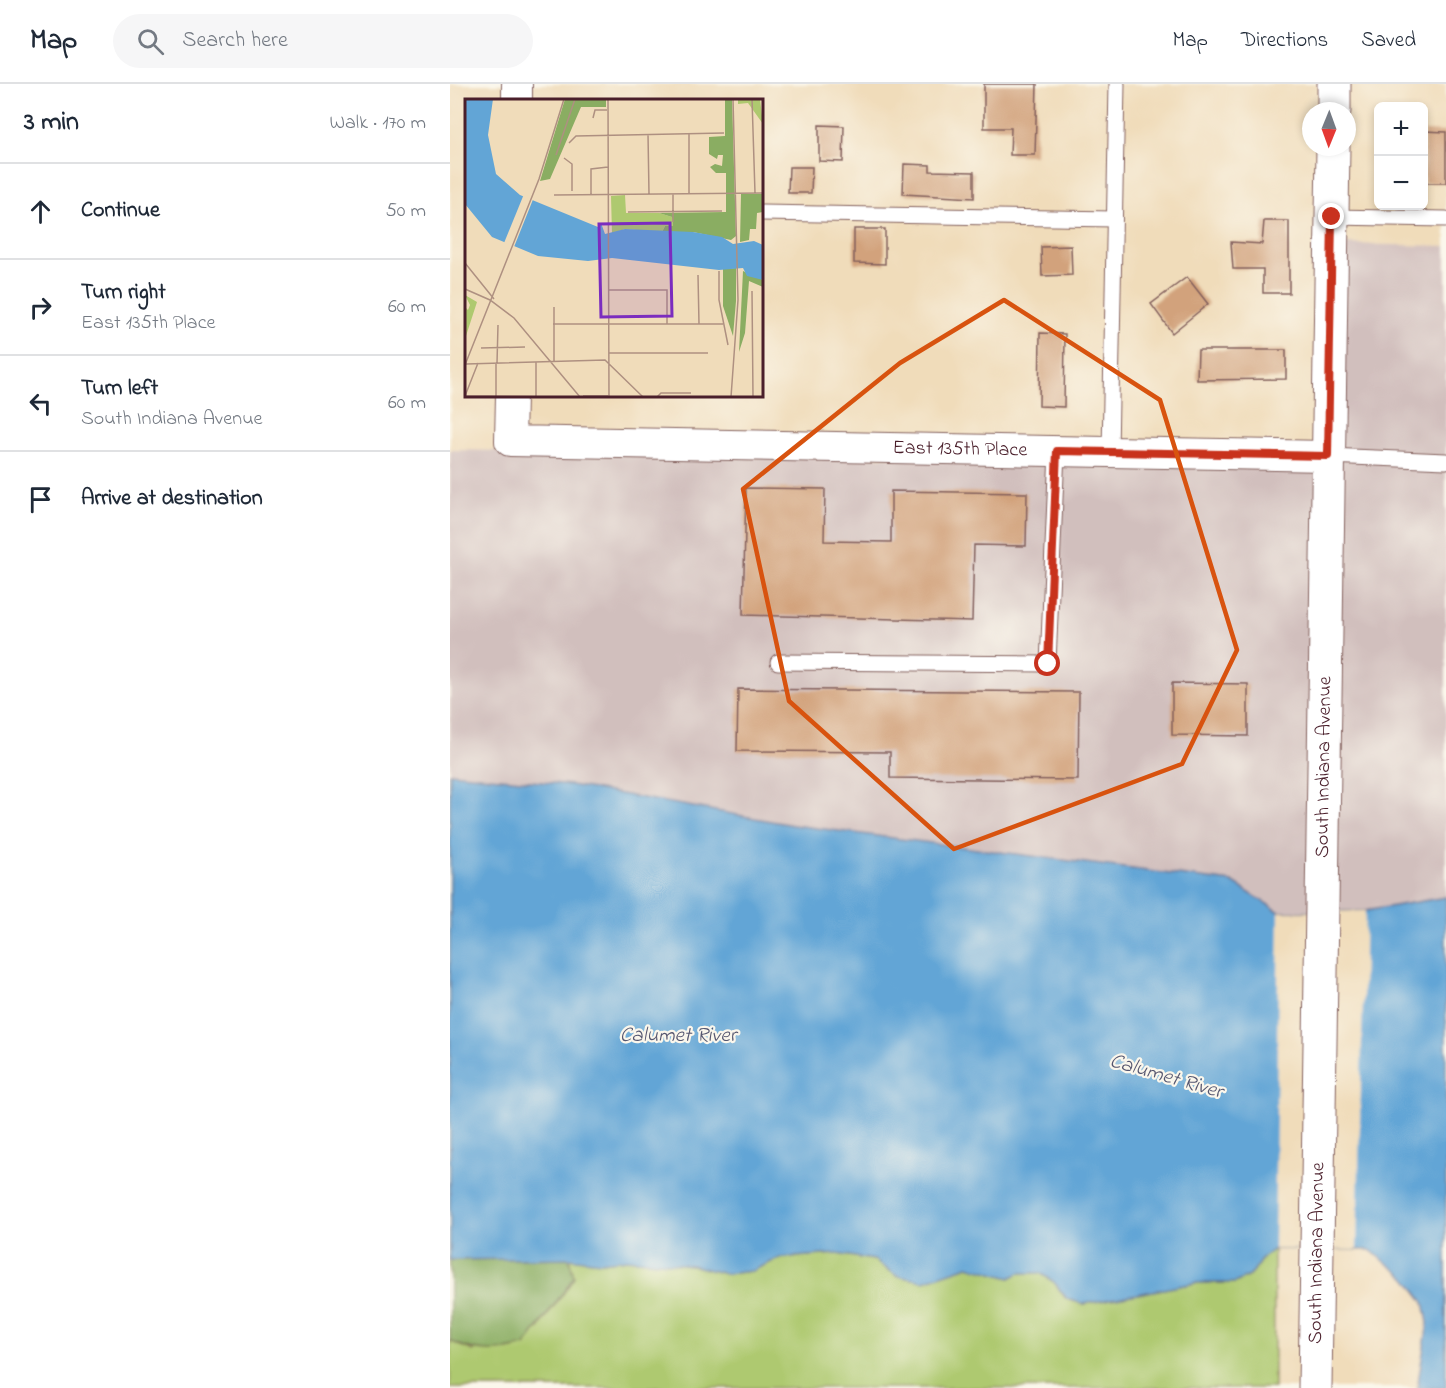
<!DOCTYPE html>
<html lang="en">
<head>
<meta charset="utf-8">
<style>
	body { margin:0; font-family:"Indie Flower",sans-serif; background:#f6f6f7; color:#1f2937 }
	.controls { position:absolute; right:18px; top:18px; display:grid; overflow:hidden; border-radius:9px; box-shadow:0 3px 9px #0003 }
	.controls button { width:54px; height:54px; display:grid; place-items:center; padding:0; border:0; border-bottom:2px solid #e0e1e3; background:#fff; color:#1f2937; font:30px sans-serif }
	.compass { position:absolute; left:852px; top:18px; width:54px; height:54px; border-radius:50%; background:#fff; box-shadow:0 3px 9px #0003; rotate:181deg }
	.stop { position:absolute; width:18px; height:18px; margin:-14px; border:4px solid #c8321e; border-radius:50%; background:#fff }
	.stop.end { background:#c8321e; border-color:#fff; box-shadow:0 2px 6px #0008 }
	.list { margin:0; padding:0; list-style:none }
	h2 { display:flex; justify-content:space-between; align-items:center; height:78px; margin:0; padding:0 24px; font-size:26px }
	h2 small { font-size:20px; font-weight:400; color:#747a83 }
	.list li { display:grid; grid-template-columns:39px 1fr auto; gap:18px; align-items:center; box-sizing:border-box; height:96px; padding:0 24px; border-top:2px solid #e0e1e3 }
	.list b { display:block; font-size:22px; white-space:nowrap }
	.list p { margin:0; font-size:20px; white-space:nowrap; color:#747a83 }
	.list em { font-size:20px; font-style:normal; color:#747a83 }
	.icon { flex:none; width:33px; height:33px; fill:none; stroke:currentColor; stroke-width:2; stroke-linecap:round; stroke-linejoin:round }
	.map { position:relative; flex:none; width:996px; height:1304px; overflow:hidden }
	header { display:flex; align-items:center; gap:36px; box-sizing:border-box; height:84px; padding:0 30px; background:#fff; border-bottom:2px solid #e0e1e3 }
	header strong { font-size:28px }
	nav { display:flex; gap:33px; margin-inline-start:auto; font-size:21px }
	.search { width:420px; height:54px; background:#f6f6f7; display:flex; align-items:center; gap:15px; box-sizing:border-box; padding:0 21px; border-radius:33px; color:#747a83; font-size:22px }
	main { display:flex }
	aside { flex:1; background:#fff }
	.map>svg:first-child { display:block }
	.industrial { fill:#d1bfbd }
	.green { fill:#aec96f; stroke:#7c744d; stroke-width:1.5 }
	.forest { fill:#8aad62; stroke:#6a6646; stroke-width:1.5 }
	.water { fill:#62a5d6; stroke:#566280; stroke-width:1.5 }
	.pier { fill:#f0dcba }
	.building { fill:#d2a27c }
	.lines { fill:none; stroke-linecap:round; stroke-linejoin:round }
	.lane-casing { stroke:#84615d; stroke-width:17 }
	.street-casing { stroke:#84615d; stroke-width:32 }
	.secondary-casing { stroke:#84615d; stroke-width:35 }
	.lane { stroke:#fff; stroke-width:15 }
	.street { stroke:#fff; stroke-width:30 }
	.secondary { stroke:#fff; stroke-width:33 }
	.route { stroke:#c8321e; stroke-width:8 }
	.marked { fill:none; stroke:#d8530f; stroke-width:4.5; stroke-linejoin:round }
	.labels { text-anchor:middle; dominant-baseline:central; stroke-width:4.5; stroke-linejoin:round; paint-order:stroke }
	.street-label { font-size:20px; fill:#4a1f2b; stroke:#fbf7ec }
	.water-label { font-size:21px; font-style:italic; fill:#54556f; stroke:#fbf7ec }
	.inset-road { fill:none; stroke:#ae9081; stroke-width:1.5 }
	.view { fill:#7b2cbf; fill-opacity:0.15; stroke:#7b2cbf; stroke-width:3 }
	.inset-edge { fill:none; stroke:#4a1f2b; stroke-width:3 }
</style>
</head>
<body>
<header>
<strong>Map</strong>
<div class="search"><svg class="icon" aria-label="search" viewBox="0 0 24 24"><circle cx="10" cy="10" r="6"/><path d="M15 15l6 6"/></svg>Search here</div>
<nav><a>Map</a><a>Directions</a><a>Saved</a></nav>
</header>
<main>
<aside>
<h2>3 min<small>Walk · 170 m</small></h2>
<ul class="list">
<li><svg class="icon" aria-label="ahead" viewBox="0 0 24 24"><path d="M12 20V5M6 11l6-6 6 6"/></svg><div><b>Continue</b></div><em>50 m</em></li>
<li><svg class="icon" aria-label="right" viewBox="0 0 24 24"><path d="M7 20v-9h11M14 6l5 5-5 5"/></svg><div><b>Turn right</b><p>East 135th Place</p></div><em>60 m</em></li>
<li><svg class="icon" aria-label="left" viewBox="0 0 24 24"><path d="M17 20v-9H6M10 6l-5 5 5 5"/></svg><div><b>Turn left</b><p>South Indiana Avenue</p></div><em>60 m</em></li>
<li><svg class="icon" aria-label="arrive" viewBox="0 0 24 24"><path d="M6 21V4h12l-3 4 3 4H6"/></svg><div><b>Arrive at destination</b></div></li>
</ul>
</aside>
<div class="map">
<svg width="996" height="1304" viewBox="0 0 996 1304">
	<rect width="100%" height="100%" fill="#fbf7ec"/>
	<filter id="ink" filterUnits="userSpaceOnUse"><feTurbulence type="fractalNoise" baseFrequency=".0167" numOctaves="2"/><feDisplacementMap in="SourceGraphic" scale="12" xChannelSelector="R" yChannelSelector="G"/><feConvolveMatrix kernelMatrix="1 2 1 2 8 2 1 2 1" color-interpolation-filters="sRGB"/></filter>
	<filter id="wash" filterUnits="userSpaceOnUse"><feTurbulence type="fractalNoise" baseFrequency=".008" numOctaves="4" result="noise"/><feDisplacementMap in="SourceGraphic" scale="24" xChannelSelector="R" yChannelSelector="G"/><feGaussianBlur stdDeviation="1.35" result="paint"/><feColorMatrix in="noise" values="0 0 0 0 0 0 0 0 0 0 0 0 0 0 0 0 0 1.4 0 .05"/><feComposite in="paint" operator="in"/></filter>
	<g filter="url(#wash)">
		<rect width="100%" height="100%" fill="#f0dcba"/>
		<polygon class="industrial" points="890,160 996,162 996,813 915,827 829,828 782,798 343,741 121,701 0,689 0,366 885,380"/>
		<path class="green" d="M824,1165V1304H0V1257L23,1267L88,1246C99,1227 113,1212 124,1193L119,1174L151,1178L176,1175L241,1181L275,1190L302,1187L330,1174L387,1170L424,1176L447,1192L474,1197L518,1182L560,1194L568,1189H590L604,1198L616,1215L634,1220L745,1199H785L801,1191L812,1174Z"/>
		<path class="forest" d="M119,1174L124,1193L75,1262C46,1270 27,1269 0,1257V1176Z"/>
		<polygon class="water" points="0,689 121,701 343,741 782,798 830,828 915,827 996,813 996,1304 967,1304 978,1239 974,1218 956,1194 920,1166 824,1165 812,1174 801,1191 785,1199 745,1199 634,1220 617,1215 604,1198 590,1189 569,1189 560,1194 518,1182 474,1197 447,1192 424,1176 387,1170 330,1174 302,1187 275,1190 241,1181 176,1175 151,1178 119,1174 0,1176"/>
		<polygon class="pier" points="915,827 907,1166 824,1165 829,828"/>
		<g id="blocks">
			<g class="building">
				<polygon points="534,0 587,0 585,71 560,71 561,44 534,44"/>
				<polygon points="369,41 394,42 393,78 369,77"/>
				<polygon points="974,47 996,48 996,99 974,99"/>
				<polygon points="454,80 480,81 480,87 524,88 524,114 453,110"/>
				<polygon points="339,83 362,83 361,109 338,109"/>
				<polygon points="814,137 839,137 839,209 813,209 813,185 783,185 781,158 812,160"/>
				<polygon points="404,145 435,145 435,180 404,179"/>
				<polygon points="621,162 622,191 592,192 591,163"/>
				<polygon points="737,193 758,220 722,249 701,220"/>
				<polygon points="590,249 615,250 614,323 589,322"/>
				<polygon points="748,266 836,266 836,295 747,296"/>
				<polygon points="296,404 375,405 374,457 441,458 441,407 577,409 576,462 524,461 522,537 293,531"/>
				<polygon points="722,599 798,600 798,652 722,651"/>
				<polygon points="288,605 629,608 628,696 440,694 440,668 287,667"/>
			</g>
		</g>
	</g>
	<g filter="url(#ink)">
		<use href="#blocks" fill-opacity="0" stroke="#84615d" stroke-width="1.5"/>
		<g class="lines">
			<g class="lane-casing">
				<g id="lane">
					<polyline points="312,129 664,135"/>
					<polyline points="882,133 996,135"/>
					<polyline points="660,368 667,0"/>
					<polyline points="878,372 996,377"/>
					<polyline points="328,578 598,580 607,367"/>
				</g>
			</g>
			<g class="street-casing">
				<g id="street">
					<polyline points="67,16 67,0"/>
					<path id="s1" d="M61,312L60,357L878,372"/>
				</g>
			</g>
			<g class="secondary-casing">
				<g id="secondary">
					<polyline points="884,27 884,0"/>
					<path id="s2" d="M865,1304L883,63"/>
				</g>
			</g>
			<use href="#lane" class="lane"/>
			<use href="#street" class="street"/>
			<use href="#secondary" class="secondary"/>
		</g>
	</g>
	<g class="lines" filter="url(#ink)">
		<polyline class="route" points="598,580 607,367 878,372 882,133"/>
	</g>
	<path class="marked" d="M554,216L710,316L787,566L732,680L504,765L339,617L293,405L450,279Z"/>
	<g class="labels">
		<g class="street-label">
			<text stroke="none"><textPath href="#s1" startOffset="495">East 135th Place</textPath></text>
			<text stroke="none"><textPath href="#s2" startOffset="621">South Indiana Avenue</textPath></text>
			<text stroke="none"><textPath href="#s2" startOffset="135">South Indiana Avenue</textPath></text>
		</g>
		<g class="water-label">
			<text x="228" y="952">Calumet River</text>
			<text transform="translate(716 993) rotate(16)">Calumet River</text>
		</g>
	</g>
	<g transform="translate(15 15)">
		<rect width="298" height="298" fill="#f0dcba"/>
		<path d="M273,0H295L298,25L283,4L273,5ZM160,96L161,114H194L207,118L208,127H200L197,133L160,130L147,135L146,97ZM0,196L12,203L0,240V208L3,211L5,206Z" fill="#aec96f"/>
		<path d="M100,0H141V8H116L85,80L75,82ZM260,0H267L271,137L266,141L228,133H197L200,127H208L207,118L194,114L261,113V74H251L245,68L250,65L257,67L258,56H253L252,60L244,55V38L260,37ZM276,95H298V113L292,114L291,130H285L284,141L275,143ZM271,169V202L268,237L258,207V170ZM278,172L298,181V188L284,182L280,234L274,253Z" fill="#8aad62"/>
		<path d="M0,0H28L23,36L31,75L55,96L133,128L136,124L140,135L160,130L228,133L257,138L268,145L289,142L298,146V181L282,177L278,169L254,171L147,159L123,162L73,157L27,138L0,105Z" fill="#62a5d6"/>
		<path d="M59,95L69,98L49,148L39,144Z" fill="#f0dcba"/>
		<path class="inset-road" d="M143,0L144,298M287,0L290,94M128,19L130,11H142M183,35L184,95M224,35V95M104,44L111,37L259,34M91,56L110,0M99,59L107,65V92M89,96L299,94M126,96V70L143,68M163,113L257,112M208,123V95M0,164L29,200M254,172V201L263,246M233,176L234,225M0,190L25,201L49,219L115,298M144,191H202V225M287,192L288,298M89,208V263M88,225H258M16,249L60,248M144,254H243M71,263V298M31,264V297M32,264L33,226M1,265L140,261L178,298M0,266L74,80L99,0M0,297L100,298M0,297L13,264M118,297H143M192,298L196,294H226M266,298L273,201L268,0"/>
		<path class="view" d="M205,124L207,217L136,218L134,125Z"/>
		<rect width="298" height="298" class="inset-edge"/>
	</g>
</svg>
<div class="controls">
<button>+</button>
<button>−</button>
</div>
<svg class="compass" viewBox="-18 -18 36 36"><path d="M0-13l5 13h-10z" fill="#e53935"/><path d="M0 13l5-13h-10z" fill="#747a83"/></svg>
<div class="stop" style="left:598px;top:580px"></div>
<div class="stop end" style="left:882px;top:133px"></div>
</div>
</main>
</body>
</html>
